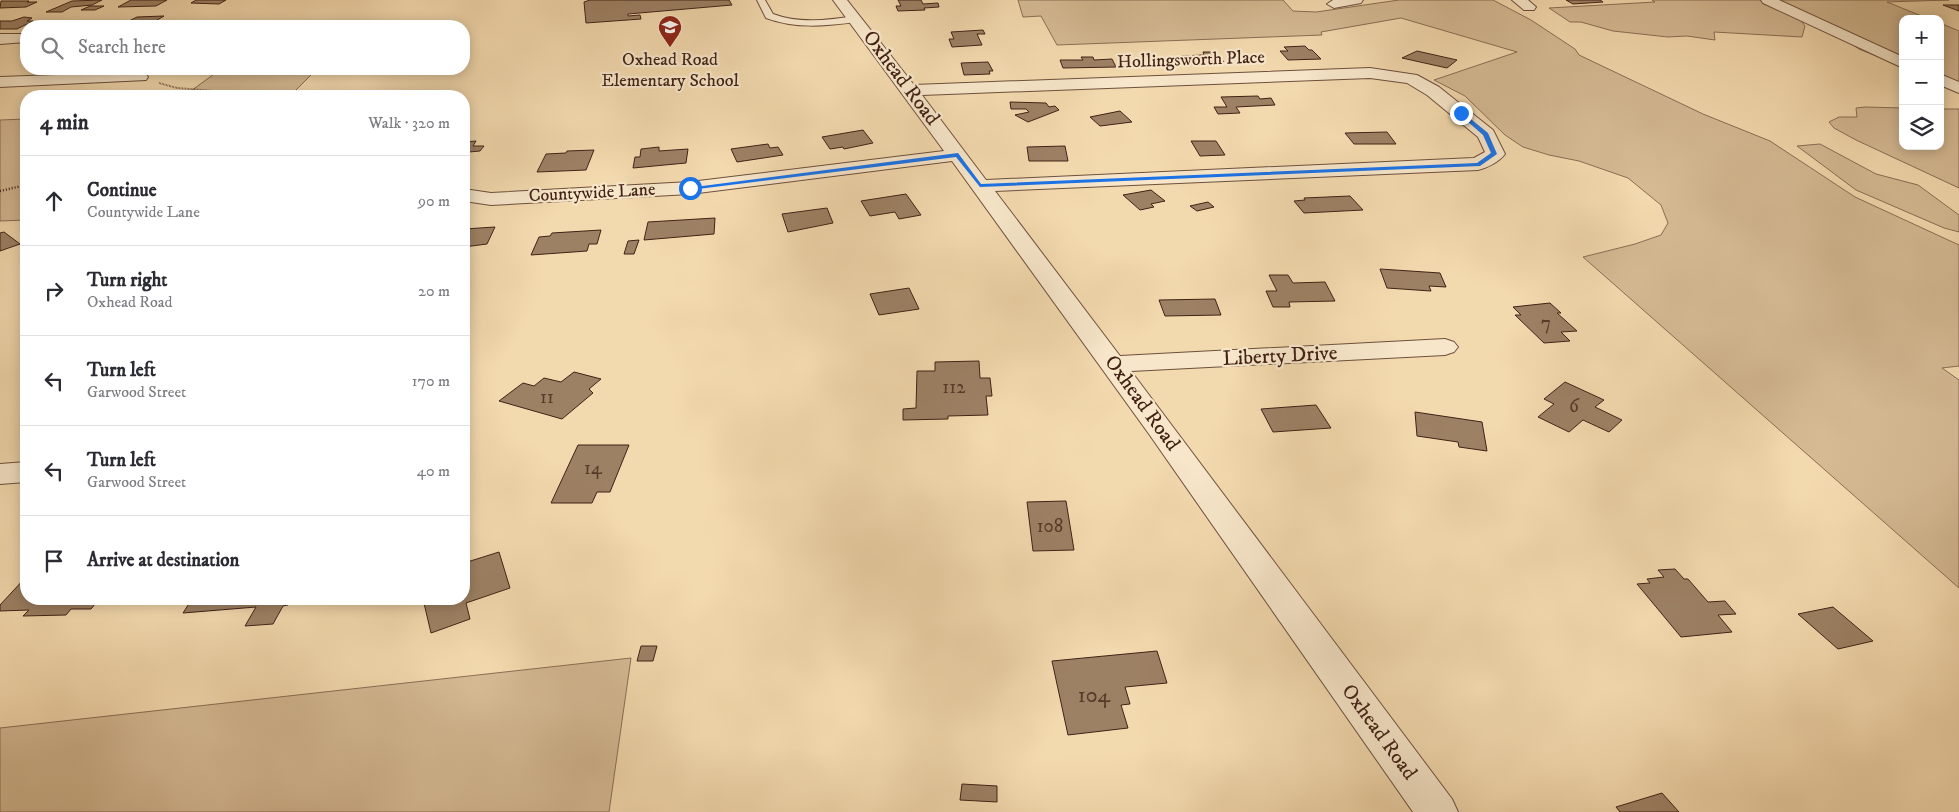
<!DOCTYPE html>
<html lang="en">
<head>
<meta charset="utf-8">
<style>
	body { margin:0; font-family:"IM FELL DW Pica",serif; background:#f7f7f7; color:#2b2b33 }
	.controls { position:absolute; right:15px; top:15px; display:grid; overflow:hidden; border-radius:10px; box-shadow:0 2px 12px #0003 }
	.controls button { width:45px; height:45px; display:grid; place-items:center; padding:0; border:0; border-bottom:1px solid #e1e1e2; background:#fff; color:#2b2b33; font:25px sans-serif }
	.stop { position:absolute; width:15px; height:15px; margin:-11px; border:4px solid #1a73e8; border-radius:50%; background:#fff }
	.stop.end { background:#1a73e8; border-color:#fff; box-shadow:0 1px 5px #0008 }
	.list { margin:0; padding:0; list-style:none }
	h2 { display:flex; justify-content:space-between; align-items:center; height:65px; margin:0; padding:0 20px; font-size:21px }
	h2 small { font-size:16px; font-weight:400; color:#7c7c81 }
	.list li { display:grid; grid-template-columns:32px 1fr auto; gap:15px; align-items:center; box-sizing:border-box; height:90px; padding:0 20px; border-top:1px solid #e1e1e2 }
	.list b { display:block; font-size:19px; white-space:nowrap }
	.list p { margin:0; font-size:16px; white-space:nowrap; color:#7c7c81 }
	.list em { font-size:16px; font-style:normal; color:#7c7c81 }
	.icon { flex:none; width:28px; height:28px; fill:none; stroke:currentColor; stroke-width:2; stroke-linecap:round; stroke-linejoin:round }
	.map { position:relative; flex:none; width:1959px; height:812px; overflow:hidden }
	.search { position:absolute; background:#fff; box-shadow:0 2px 12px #0003; left:20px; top:20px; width:450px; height:55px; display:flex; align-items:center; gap:12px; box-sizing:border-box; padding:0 18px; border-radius:20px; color:#7c7c81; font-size:19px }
	.panel { position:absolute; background:#fff; box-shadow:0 2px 12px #0003; left:20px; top:90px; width:450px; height:515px; border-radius:20px }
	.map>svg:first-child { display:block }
	.green { fill:#d5ba94; stroke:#8a6e55 }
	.building { fill:#9d8165; stroke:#402216 }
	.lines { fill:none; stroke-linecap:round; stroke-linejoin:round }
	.lane-casing { stroke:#6d503c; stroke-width:2 }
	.street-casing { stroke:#6d503c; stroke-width:2 }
	.path-far1 { stroke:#402216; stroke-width:2; stroke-dasharray:0.5 1; stroke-linecap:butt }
	.path { stroke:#402216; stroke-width:2.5; stroke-dasharray:1 2; stroke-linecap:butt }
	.lane { fill:#f7e6ca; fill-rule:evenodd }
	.street { fill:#f7e6ca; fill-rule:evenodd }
	.route { fill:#1a73e8 }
	.labels { text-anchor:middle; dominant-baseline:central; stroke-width:4.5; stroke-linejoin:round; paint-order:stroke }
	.far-poi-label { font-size:18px; fill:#402216; stroke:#f7e6ca }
	.far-street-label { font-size:18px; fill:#402216; stroke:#f7e6ca }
	.number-label { font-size:19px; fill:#573a2a }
	.street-label { font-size:21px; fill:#402216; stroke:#f7e6ca }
	.near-number-label { font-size:22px; fill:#573a2a }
</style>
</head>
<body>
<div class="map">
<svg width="1959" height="812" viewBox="0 0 1959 812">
	<rect width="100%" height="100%" fill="#f3d9ae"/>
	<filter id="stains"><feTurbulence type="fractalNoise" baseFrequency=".004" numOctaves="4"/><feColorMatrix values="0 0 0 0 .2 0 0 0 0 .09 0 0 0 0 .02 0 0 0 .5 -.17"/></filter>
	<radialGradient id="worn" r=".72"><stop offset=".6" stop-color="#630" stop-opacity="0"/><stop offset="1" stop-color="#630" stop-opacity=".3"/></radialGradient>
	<g class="green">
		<polygon points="1018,0 1283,0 1293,11 1316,12 1399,0 1493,0 1531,20 1575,49 1579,55 1703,114 1770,141 1855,197 1959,245 1959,366 1942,368 1959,380 1959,588 1583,257 1635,244 1661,235 1668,223 1661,205 1628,178 1579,161 1549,155 1523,147 1505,135 1465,96 1434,80 1517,52 1401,18 1321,32 1322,35 1057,45 1041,16 1023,17"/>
		<polygon points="1652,0 1949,0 1887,2 1929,19 1903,19 1903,67 1859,49 1830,29 1793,10 1805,26 1802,37 1714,32 1715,40 1687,36 1668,37 1613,31 1581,22 1570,22 1549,8 1655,2"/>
		<polygon points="1940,23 1959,31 1959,88 1940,81"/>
		<polygon points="221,69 317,69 292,94 292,96 184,96"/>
		<polygon points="1865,107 1903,108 1903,146 1940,146 1940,109 1959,109 1959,188 1856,140 1834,128 1829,122 1839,117 1857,117 1856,108"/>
		<polygon points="26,119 26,220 0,221 0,120"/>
		<polygon points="1820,144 1876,174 1918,185 1959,215 1959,232 1944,228 1856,190 1797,146"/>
		<polygon points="631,658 609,812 0,812 0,728"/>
	</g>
	<g class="building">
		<polygon points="102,0 92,5 71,7 62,12 46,12 72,1"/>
		<polygon points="131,0 167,0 156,6 118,7"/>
		<polygon points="196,0 226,0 219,4 191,3"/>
		<polygon points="590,0 729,0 732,5 628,14 628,16 640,15 641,19 586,23 584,2"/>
		<polygon points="898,0 921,0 923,4 938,3 939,7 924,8 925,10 898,11 896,6 901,6"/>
		<polygon points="1566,0 1600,0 1603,2 1573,4"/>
		<polygon points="29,1 27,2 37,2 26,7 0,8 1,1"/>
		<polygon points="1943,5 1959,5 1959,11"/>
		<polygon points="90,6 104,6 95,10 81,10"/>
		<polygon points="164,16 152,23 165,23 161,26 119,26 137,17"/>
		<polygon points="24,17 32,18 27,21 33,21 17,29 0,29 0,21 12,21"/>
		<polygon points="983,30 985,34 977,34 982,45 952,47 949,39 954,39 951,32"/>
		<polygon points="1305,46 1309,50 1312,50 1321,59 1288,60 1280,51 1288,51 1284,47"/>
		<polygon points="1417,51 1457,60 1447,68 1402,58"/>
		<polygon points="1203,52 1215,52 1224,62 1188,64 1181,56 1204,55"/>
		<polygon points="1081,57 1093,57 1094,60 1112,59 1116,67 1063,68 1060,60 1083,60"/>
		<polygon points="988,62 993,71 989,71 990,74 964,75 961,63"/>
		<polygon points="1258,96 1260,99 1271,98 1275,105 1236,107 1240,113 1218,114 1214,107 1227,107 1221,97"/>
		<polygon points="1010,102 1046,103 1049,107 1055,106 1059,110 1028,122 1015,115 1029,112 1026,109 1011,109"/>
		<polygon points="1120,111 1132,122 1100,126 1090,117"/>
		<polygon points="863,130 873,143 844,149 843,147 830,149 822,137"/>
		<polygon points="1387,132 1396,144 1354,144 1345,133"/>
		<polygon points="476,141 473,146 484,146 480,151 469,152 467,154 464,155 464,142"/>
		<polygon points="1191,141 1216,141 1225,155 1200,156"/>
		<polygon points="768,144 770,148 778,147 783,155 737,162 731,149"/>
		<polygon points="1065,146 1068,161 1029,161 1027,147"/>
		<polygon points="659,147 659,151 688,149 686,163 633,168 635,157 640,157 641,149"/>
		<polygon points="594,150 586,170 537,172 546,154 566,153 567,151"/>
		<polygon points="1151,190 1165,201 1151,204 1154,207 1140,210 1123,195"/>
		<polygon points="906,194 921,215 899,219 895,212 870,216 861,201"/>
		<polygon points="1350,196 1363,210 1304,213 1294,201 1305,200 1304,198"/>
		<polygon points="1208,202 1214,207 1197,211 1190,206"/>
		<polygon points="827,208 833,223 788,232 782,214"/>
		<polygon points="715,218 714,234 644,240 648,222"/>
		<polygon points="495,227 487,244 464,247 464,229"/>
		<polygon points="601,230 597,244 589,244 587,251 531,255 539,237 550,236 552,233"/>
		<polygon points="4,232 20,244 0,251 0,233"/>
		<polygon points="639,240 634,254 624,254 628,241"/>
		<polygon points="1380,269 1440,273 1446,287 1429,286 1431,291 1387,288"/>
		<polygon points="1269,275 1288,275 1293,283 1325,282 1335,301 1289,302 1290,307 1273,307 1266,291 1277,291"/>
		<polygon points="909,288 919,309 879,315 870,294"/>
		<polygon points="1215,299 1221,315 1165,316 1159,300"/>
		<polygon points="1550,303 1561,313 1557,313 1577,331 1561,332 1570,341 1544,343 1515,315 1521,315 1513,307"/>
		<polygon points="979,361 980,378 990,378 992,396 986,396 988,415 948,416 948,419 903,420 903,409 916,408 917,371 935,371 935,362"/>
		<polygon points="574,372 601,379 589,389 593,393 562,419 499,401 523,383 534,386 544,378 561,382"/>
		<polygon points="1565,382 1604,400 1595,407 1622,420 1609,432 1583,420 1569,432 1538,417 1554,404 1544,399"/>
		<polygon points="1316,405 1331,428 1273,432 1261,409"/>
		<polygon points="1415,412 1482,422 1487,451 1459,447 1458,442 1417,436"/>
		<polygon points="578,445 629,445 610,492 597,492 592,503 551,503"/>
		<polygon points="1066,501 1074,550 1033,551 1027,502"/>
		<polygon points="499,552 510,588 466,603 470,619 431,633 423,599 464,599 464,563"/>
		<polygon points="1675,569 1684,579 1688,579 1708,602 1725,601 1736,614 1718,615 1732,632 1681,637 1637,584 1650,583 1647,579 1664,577 1658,570"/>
		<polygon points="26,577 26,599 117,599 113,604 95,604 91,609 71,609 66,615 23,616 29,610 0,611 0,605"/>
		<polygon points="192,599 292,599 288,605 283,606 273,624 245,626 256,607 183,613"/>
		<polygon points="1833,607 1873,641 1838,649 1798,614"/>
		<polygon points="641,646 657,646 653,661 637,661"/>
		<polygon points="1157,651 1167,683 1125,687 1130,704 1121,705 1128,728 1068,735 1052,661"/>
		<polygon points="962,784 997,786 997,802 960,800"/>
		<polygon points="1662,793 1679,812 1620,812 1616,807"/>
	</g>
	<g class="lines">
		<g class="lane-casing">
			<path id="lane" d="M757,0H765L773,14C800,24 828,20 856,16L861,19L856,22C825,26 796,29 766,18Z"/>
		</g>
		<g class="street-casing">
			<g id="street">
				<path d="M833,0H847L914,85L1370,68L1417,75L1439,87L1493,130L1505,154C1499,162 1487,168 1478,170L995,191L1120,356L1445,339L1454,342L1458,347L1454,352L1445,355L1131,371L1452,799L1458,812H1413L1149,434L952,161L690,194L491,205L464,201V189L491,193L690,182L944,151ZM1370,78L1407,83L1427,95L1478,137L1485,152L1474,158L986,180L922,95Z"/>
				<polygon points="1333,0 1363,0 1361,3 1334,8 1327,4"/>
				<polygon points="1512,0 1528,0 1536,7 1534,10 1524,10"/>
				<polygon points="1761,0 1779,0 1903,57 1903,68 1763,3"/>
				<polygon points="0,34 26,34 26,42 0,44"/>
				<polygon points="140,72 146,74 148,77 146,80 0,87 0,77"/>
				<polygon points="1940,74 1959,82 1959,93 1940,85"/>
				<polygon points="26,462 26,482 0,484 0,464"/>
			</g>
		</g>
		<polyline class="path-far1" points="159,83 177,88 238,93 235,96"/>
		<polyline class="path" points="0,191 26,185"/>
		<use href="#lane" class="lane"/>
		<use href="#street" class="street"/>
	</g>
	<polygon class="route" points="1461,111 1488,133 1497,154 1480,166 980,187 956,157 690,190 687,188 958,153 981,184 1477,163 1491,153 1483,135 1459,114"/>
	<defs>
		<g id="school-pin" transform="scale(1.25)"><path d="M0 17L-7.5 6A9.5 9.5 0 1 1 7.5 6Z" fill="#8f2418" stroke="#f7e6ca"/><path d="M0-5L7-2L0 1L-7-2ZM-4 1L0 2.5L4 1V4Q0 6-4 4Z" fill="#fff"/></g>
	</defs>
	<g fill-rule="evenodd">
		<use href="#school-pin" x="670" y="27"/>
	</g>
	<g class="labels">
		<g class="far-poi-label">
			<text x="670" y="60">Oxhead Road<tspan x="670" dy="21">Elementary School</tspan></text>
		</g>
		<g class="far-street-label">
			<text transform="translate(1191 60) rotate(-2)">Hollingsworth Place</text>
			<text transform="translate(592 193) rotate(-3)">Countywide Lane</text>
		</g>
		<g class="number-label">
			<text x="1546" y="323">7</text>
			<text x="954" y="387">112</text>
			<text x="547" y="397">11</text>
			<text x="1574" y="406">6</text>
			<text x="593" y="468">14</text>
			<text x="1050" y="526">108</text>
		</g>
		<g class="street-label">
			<text transform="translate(901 78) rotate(53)">Oxhead Road</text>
			<text transform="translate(1280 356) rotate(-3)">Liberty Drive</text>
			<text transform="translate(1142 403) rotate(54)">Oxhead Road</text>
			<text transform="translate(1379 732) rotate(54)">Oxhead Road</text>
		</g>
		<g class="near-number-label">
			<text x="1094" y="695">104</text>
		</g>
	</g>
	<rect width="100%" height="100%" filter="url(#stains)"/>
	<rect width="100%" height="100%" fill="url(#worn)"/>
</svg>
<div class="controls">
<button>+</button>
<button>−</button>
<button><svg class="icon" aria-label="layers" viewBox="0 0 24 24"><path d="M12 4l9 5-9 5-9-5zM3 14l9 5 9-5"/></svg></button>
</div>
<div class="stop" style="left:690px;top:188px"></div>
<div class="stop end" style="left:1461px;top:113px"></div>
<div class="search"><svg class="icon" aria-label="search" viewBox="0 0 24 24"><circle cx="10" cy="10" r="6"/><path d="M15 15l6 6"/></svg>Search here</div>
<section class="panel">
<h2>4 min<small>Walk · 320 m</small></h2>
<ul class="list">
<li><svg class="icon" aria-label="ahead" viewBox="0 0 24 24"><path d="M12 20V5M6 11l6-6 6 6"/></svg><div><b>Continue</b><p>Countywide Lane</p></div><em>90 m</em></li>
<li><svg class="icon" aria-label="right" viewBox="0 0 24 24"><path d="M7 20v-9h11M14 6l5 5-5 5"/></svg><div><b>Turn right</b><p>Oxhead Road</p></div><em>20 m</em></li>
<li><svg class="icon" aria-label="left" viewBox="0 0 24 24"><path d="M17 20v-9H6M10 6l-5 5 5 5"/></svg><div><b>Turn left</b><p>Garwood Street</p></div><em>170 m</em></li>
<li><svg class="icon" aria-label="left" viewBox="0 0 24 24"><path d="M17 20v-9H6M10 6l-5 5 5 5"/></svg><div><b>Turn left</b><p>Garwood Street</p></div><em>40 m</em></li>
<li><svg class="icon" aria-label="arrive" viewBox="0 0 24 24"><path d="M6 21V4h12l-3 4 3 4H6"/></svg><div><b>Arrive at destination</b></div></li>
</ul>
</section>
</div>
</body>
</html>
